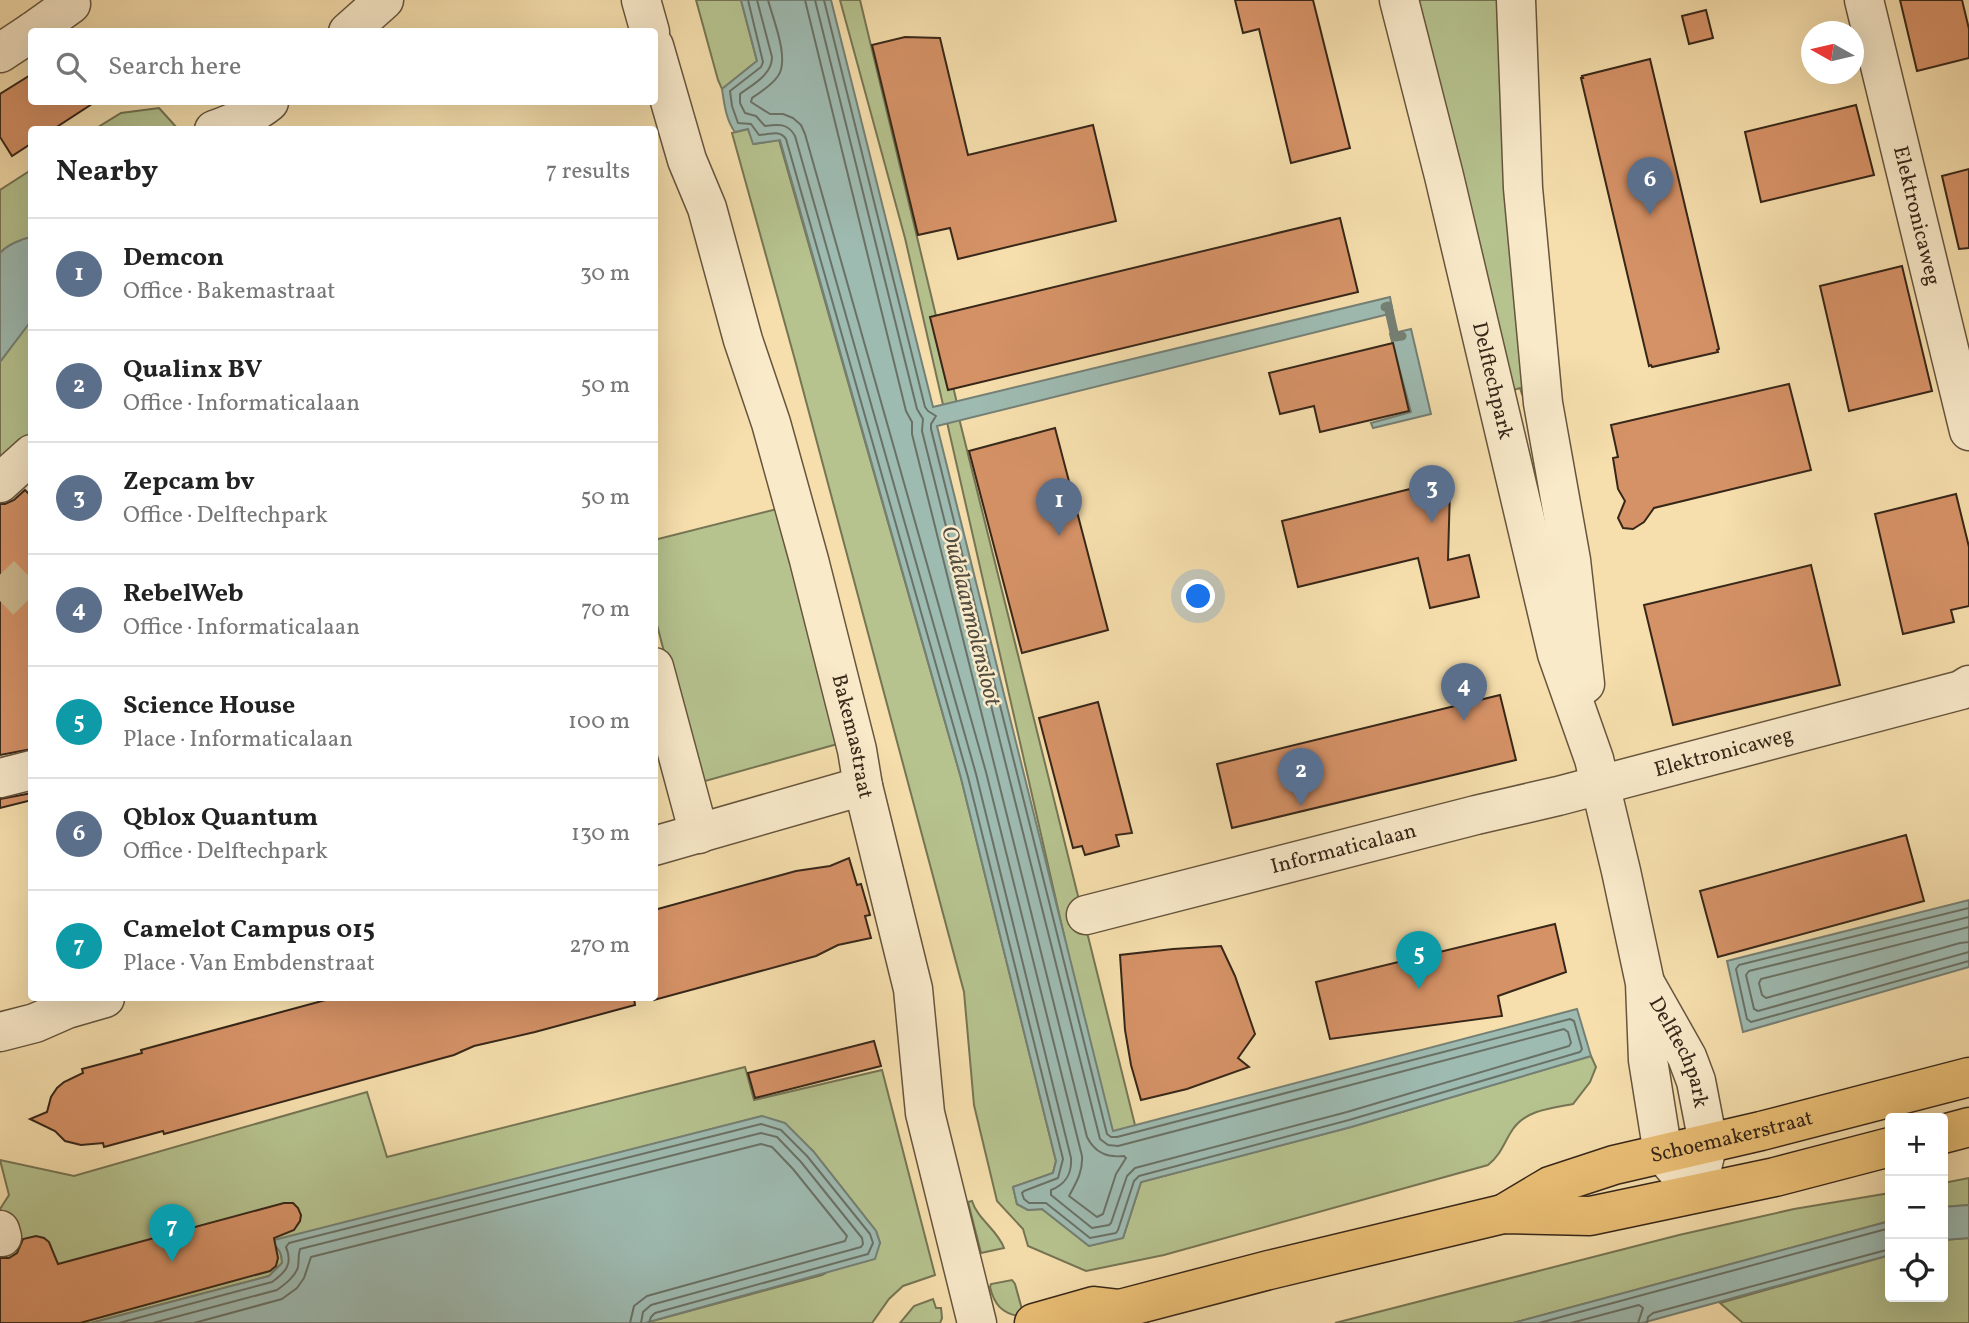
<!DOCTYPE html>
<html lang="en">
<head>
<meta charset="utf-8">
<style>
	body { margin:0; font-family:Vollkorn,serif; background:#f6f6f6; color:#222 }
	.controls { position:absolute; right:21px; bottom:21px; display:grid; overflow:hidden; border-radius:7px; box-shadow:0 7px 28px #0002 }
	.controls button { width:63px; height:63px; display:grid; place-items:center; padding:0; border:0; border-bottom:2px solid #e0e0e0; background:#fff; color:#222; font:35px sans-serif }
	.compass { position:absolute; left:1801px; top:21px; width:63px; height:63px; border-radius:50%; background:#fff; box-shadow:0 7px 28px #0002; rotate:278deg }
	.you { position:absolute; left:1199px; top:597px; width:24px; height:24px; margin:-18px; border:5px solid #fff; border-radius:50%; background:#1a73e8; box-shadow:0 0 0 10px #1a73e833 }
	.badge { display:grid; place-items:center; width:46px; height:46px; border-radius:50%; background:#8f2418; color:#fff; font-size:23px; font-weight:700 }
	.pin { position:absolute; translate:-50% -58px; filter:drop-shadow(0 2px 4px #0008) }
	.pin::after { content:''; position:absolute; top:37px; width:24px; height:21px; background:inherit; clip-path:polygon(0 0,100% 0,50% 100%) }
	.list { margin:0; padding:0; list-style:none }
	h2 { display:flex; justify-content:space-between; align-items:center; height:91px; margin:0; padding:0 28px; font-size:30px }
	h2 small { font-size:23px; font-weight:400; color:#767676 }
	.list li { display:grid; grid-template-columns:46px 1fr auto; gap:21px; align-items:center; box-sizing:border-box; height:112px; padding:0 28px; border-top:2px solid #e0e0e0 }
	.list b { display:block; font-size:26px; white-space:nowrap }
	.list p { margin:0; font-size:23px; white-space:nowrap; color:#767676 }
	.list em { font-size:23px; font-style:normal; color:#767676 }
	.icon { flex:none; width:38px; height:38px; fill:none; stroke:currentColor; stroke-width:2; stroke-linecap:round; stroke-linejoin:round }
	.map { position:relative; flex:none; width:1969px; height:1323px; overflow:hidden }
	.search { position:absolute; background:#fff; box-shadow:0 7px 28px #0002; left:28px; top:28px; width:630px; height:77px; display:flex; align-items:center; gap:18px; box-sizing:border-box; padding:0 24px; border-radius:7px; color:#767676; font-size:26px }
	.panel { position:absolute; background:#fff; box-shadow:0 7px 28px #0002; left:28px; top:126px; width:630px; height:875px; border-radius:7px }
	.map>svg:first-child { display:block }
	.green { fill:#b6c38f; stroke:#767554; stroke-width:2 }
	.water { fill:#9ebbb2; stroke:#758075; stroke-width:2 }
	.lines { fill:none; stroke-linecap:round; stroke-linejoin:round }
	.shore { stroke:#6a7166; stroke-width:2 }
	.stream { stroke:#758075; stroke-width:9 }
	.building { fill:#d69267; stroke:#372719; stroke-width:2 }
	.minor-tunnel { stroke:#d0ba8f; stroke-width:38; stroke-dasharray:38 19; stroke-linecap:butt }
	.minor-casing { stroke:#67553e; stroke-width:41 }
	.major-casing { stroke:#372719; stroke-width:41 }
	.minor { stroke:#f9eaca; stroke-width:38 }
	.major { stroke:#ebc076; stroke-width:38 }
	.labels { text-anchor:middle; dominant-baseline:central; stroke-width:5; stroke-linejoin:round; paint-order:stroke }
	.street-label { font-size:21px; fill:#372719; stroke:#f9eaca }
	.water-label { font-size:23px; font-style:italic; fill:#514c3f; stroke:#f9eaca }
</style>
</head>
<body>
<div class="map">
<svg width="1969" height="1323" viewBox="0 0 1969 1323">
	<rect width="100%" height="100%" fill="#f6dfad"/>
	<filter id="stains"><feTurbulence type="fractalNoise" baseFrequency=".00286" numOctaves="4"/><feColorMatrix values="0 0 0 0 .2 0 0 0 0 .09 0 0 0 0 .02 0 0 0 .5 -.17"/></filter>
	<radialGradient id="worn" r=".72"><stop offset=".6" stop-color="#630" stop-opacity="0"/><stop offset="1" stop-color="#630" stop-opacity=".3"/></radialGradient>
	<g class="green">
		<polygon points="696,0 741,0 757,61 722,89 718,80"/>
		<polygon points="840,0 860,0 956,399 957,410 1139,1141 1110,1137 905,238"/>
		<polygon points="1415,0 1504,0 1528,391 1522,394 1520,388 1510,391"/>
		<polygon points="159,108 178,129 95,129 121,113"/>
		<path d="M748,129L754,144L779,140L961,778L1056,1161L1053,1173L1013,1187L1017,1204L1028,1210L1042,1209L1089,1246L1123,1238L1141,1182L1351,1127L1591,1056L1596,1067L1590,1082L1573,1104C1552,1108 1526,1110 1513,1129C1504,1142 1501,1155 1488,1165L1164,1255L1086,1271L1028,1246L1023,1229L997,1201L974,1105L964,992L795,360L732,133Z"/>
		<polygon points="31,170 31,440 0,469 0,190"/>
		<polygon points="777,509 841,743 698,783 655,617 654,540"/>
		<path d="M745,1067L754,1100L882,1070L935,1275L903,1286L889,1299L872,1323H645L822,1275L880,1243L876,1231L813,1151L762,1116L271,1242C279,1248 282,1253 282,1263L269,1276L91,1323H0V1209L9,1195L0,1160L74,1176L367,1092L387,1157Z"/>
		<polygon points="1969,1178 1969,1205 1943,1207 1943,1183"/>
		<polygon points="1890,1193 1890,1221 1513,1323 1335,1323 1679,1235 1794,1209"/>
		<path d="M972,1201C978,1220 997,1229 1004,1248L981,1253L968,1202Z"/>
		<polygon points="1969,1238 1969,1323 1743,1323 1720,1303 1890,1255 1890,1297 1943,1297 1943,1240"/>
		<path d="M1012,1280L1015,1284L1023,1313L1020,1316C1002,1314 994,1304 990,1287L991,1284Z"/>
		<polygon points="933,1299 936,1308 941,1308 942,1318 940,1323 900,1323 914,1306"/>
	</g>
	<g class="water">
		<path d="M741,0H831L933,407L1390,297L1393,313L937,426L1113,1131L1577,1009L1591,1056L1351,1127L1141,1182L1123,1238L1089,1246L1042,1209L1028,1210L1017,1204L1013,1187L1053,1173L1056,1161L961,778L780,140L753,144L748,129L735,132C726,120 724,103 722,89L757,61Z"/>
		<path d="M31,237V321L0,362V253C7,245 21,239 31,237Z"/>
		<polygon points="1411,329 1431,414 1373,428 1371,423 1411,412 1390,334"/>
		<polygon points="1969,900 1969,967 1743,1032 1727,961"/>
		<path d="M762,1116L785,1123L813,1151L876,1231L880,1243L875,1259L645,1323H91L269,1276L282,1263C282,1252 278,1248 270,1241Z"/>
		<polygon points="1969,1205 1969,1238 1943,1240 1943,1207"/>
		<polygon points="1890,1221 1890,1255 1642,1323 1513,1323"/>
	</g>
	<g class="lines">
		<g class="shore">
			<path d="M748,0L763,62L761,67L730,91L732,106L738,123L751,124L759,135C769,135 780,129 786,139L968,777L1063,1159L1058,1178L1024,1191L1022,1193L1024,1199L1029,1203H1046L1090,1238L1116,1233L1118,1230L1134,1181L1139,1176L1349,1120L1580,1052L1582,1049L1574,1021L1570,1019L1117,1137H1111L1107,1134L931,429V424L936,416L928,411L925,407L824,0"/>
			<path d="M757,0L772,57C772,75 753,84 740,94V103L745,113L756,116L765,126C778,124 788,123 795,136L976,774L1071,1158C1072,1174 1066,1184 1051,1190V1195L1092,1228L1109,1225L1111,1223L1127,1176L1135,1168L1347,1112L1569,1046L1571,1043L1568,1032L1564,1029L1118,1146L1108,1145L1100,1139L922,431L923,419L917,409L815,0"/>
			<path d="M768,0C773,19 790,59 778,76C772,85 761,92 752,98L751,102L770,114H783L793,118L801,125L805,134L986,772L1082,1156C1083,1172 1076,1183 1069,1196L1097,1217L1103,1214L1116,1174L1126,1158L1124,1156C1107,1158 1095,1153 1087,1137L912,434V422L906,411L805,0"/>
			<polyline points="1969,908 1739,965 1736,969 1747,1019 1751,1022 1969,961"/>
			<polyline points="1969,917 1749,971 1746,975 1754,1009 1758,1011 1969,952"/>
			<polyline points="1969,927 1761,979 1759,983 1762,995 1766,998 1960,943 1969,942"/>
			<path d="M119,1323L272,1282C286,1272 293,1264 286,1247L289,1243L761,1124L781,1130L807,1156L870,1234L873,1243L868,1254L655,1313L651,1317L649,1323"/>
			<path d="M153,1323L277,1290C285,1284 295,1277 298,1267C299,1260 298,1255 300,1249L761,1133L777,1137L801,1162L862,1238L863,1244L861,1247L651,1305L643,1312L641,1323"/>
			<polyline points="194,1323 282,1299 297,1288 304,1278 311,1257 761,1144 772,1147 793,1169 847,1236 845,1241 647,1296 634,1306 630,1323"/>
			<polyline points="1539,1323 1890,1228"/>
			<polyline points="1571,1323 1639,1305 1643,1308 1638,1323"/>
			<polyline points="1647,1323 1648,1317 1653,1313 1890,1249"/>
		</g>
		<polyline class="stream" points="1385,307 1388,306 1395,337 1402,336"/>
	</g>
	<g class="building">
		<polygon points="1235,0 1313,0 1350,148 1291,163 1259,29 1243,33"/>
		<polygon points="1900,0 1962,0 1969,29 1969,58 1917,71"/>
		<polygon points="1706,10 1713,38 1689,44 1682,16"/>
		<polygon points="905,37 940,38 968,155 1093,125 1116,221 958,259 950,228 918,235 872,45"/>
		<polygon points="1650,59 1719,349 1717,350 1718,352 1652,367 1651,365 1649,366 1581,78 1583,78 1582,76"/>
		<polygon points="32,74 32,102 95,102 52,130 32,130 32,143 12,156 0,137 0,94"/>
		<polygon points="1856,105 1874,175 1761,202 1745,132"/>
		<polygon points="1969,169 1969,248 1959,249 1942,176"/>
		<polygon points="1340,218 1358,292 948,390 930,317"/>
		<polygon points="1902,266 1932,391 1849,411 1820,286"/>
		<polygon points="1393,343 1409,411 1320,432 1314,406 1280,414 1269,373"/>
		<polygon points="1789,384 1811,470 1654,508 1644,522 1633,529 1623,528 1618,518 1625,501 1618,489 1613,458 1618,457 1611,425"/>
		<polygon points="1055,428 1108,630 1022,653 969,451"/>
		<polygon points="1450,488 1448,560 1469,555 1479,597 1430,608 1418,558 1298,587 1282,521 1410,489 1412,497"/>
		<polygon points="25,490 32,497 32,749 0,755 0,504 5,504 14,500"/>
		<polygon points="1956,494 1969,547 1969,606 1951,610 1954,622 1903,634 1875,514"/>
		<polygon points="1811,565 1840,685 1673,725 1644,605"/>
		<polygon points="1500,695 1516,760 1232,828 1217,764"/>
		<polygon points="1098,702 1132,833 1116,835 1119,846 1085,855 1082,846 1073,848 1039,718"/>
		<polygon points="32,793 32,800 0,808 0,799"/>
		<polygon points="1906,835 1924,901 1718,957 1700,891"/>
		<polygon points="849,858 857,885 861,884 870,915 865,916 871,938 838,945 816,956 654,1000 654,910 796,871 830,866"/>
		<polygon points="1555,924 1566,972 1498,996 1502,1016 1330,1039 1316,982"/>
		<polygon points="1221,946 1235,976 1255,1034 1238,1058 1249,1067 1187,1089 1141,1100 1131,1065 1125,1030 1120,955 1173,949"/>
		<polygon points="333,998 634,998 635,1005 535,1032 474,1046 454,1055 164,1134 163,1131 104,1147 103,1143 81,1145 65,1141 55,1131 30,1119 47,1112 51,1097 57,1088 64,1082 83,1073 82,1069 142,1053 141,1050"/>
		<polygon points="874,1041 881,1066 755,1098 748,1073"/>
		<polygon points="284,1203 293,1203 298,1208 301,1215 300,1221 294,1230 274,1238 278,1258 276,1266 270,1271 80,1323 0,1323 0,1258 9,1258 17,1253 23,1239 36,1236 44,1238 49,1242 58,1264"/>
	</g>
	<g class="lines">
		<polyline class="minor-tunnel" points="0,601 32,570"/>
		<g class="minor-casing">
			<g id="minor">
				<polyline points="641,0 650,32"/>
				<path id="s1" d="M1399,0L1444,176L1557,654L1594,759L1621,871L1645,983L1648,1060L1663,1154L1696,1193"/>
				<polyline points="1516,0 1523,188 1543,403 1571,560 1585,684"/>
				<path id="s2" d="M1864,0L1969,431"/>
				<polyline points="32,32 71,4"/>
				<polyline points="348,32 384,0"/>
				<path id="s3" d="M654,46L687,160L707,208L743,340L771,423L809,560L857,750L863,786L913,989L925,1113L977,1323"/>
				<polyline points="0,53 32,32"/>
				<path d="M214,130C234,123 253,115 269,102"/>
				<polyline points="0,483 32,454"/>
				<polyline points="654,667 699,834"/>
				<polyline points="0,778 32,770"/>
				<polyline points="654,846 863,786"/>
				<path id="s4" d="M1086,915L1476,815L1558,796L1961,690L1969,685"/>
				<path id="s5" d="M1648,988L1687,1057L1696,1081L1708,1143L1700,1176"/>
				<polyline points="0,1032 35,1023 67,1009 105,998"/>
				<polyline points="0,1230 2,1237"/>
			</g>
		</g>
		<g class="major-casing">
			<g id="major">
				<polyline points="1943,1134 1969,1127"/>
				<path id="s6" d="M1503,1214L1550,1186L1614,1165L1761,1131L1969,1077"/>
				<polyline points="1034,1323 1094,1306 1120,1309 1269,1270 1503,1214 1590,1216 1775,1177 1890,1147"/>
			</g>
		</g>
		<use href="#minor" class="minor"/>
		<use href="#major" class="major"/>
	</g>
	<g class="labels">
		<g class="street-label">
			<text stroke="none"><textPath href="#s2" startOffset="222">Elektronicaweg</textPath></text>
			<text stroke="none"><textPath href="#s1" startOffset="392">Delftechpark</textPath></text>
			<text stroke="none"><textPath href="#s3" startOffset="719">Bakemastraat</textPath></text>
			<text stroke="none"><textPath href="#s4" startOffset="658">Elektronicaweg</textPath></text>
			<text stroke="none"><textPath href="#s4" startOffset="266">Informaticalaan</textPath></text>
			<text stroke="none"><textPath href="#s5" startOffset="72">Delftechpark</textPath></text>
			<text stroke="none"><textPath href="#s6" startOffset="243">Schoemakerstraat</textPath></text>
		</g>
		<g class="water-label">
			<text transform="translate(970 616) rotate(76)">Oudelaanmolensloot</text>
		</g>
	</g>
	<rect width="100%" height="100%" filter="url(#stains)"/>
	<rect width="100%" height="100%" fill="url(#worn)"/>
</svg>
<div class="controls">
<button>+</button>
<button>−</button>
<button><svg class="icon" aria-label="locate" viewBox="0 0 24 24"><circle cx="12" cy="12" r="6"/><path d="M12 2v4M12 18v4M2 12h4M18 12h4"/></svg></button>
</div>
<svg class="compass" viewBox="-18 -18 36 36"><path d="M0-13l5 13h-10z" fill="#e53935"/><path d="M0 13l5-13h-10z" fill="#767676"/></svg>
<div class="you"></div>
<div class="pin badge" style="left:1059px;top:536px;background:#5c6f8a">1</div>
<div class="pin badge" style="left:1301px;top:806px;background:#5c6f8a">2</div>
<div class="pin badge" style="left:1432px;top:523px;background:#5c6f8a">3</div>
<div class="pin badge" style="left:1464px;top:721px;background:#5c6f8a">4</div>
<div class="pin badge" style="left:1419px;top:989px;background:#0f9aa8">5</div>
<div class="pin badge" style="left:1650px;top:215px;background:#5c6f8a">6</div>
<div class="pin badge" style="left:172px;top:1262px;background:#0f9aa8">7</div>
<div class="search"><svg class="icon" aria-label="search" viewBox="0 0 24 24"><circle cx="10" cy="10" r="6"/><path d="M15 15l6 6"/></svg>Search here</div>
<section class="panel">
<h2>Nearby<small>7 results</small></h2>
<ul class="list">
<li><span class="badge" style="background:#5c6f8a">1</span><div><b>Demcon</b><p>Office · Bakemastraat</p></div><em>30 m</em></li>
<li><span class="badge" style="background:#5c6f8a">2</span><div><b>Qualinx BV</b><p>Office · Informaticalaan</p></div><em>50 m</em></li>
<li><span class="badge" style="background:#5c6f8a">3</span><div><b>Zepcam bv</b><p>Office · Delftechpark</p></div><em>50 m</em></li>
<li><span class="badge" style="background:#5c6f8a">4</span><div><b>RebelWeb</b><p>Office · Informaticalaan</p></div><em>70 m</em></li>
<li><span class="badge" style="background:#0f9aa8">5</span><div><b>Science House</b><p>Place · Informaticalaan</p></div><em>100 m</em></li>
<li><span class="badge" style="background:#5c6f8a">6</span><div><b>Qblox Quantum</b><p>Office · Delftechpark</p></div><em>130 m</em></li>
<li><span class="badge" style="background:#0f9aa8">7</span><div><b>Camelot Campus 015</b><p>Place · Van Embdenstraat</p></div><em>270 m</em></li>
</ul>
</section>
</div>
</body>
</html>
